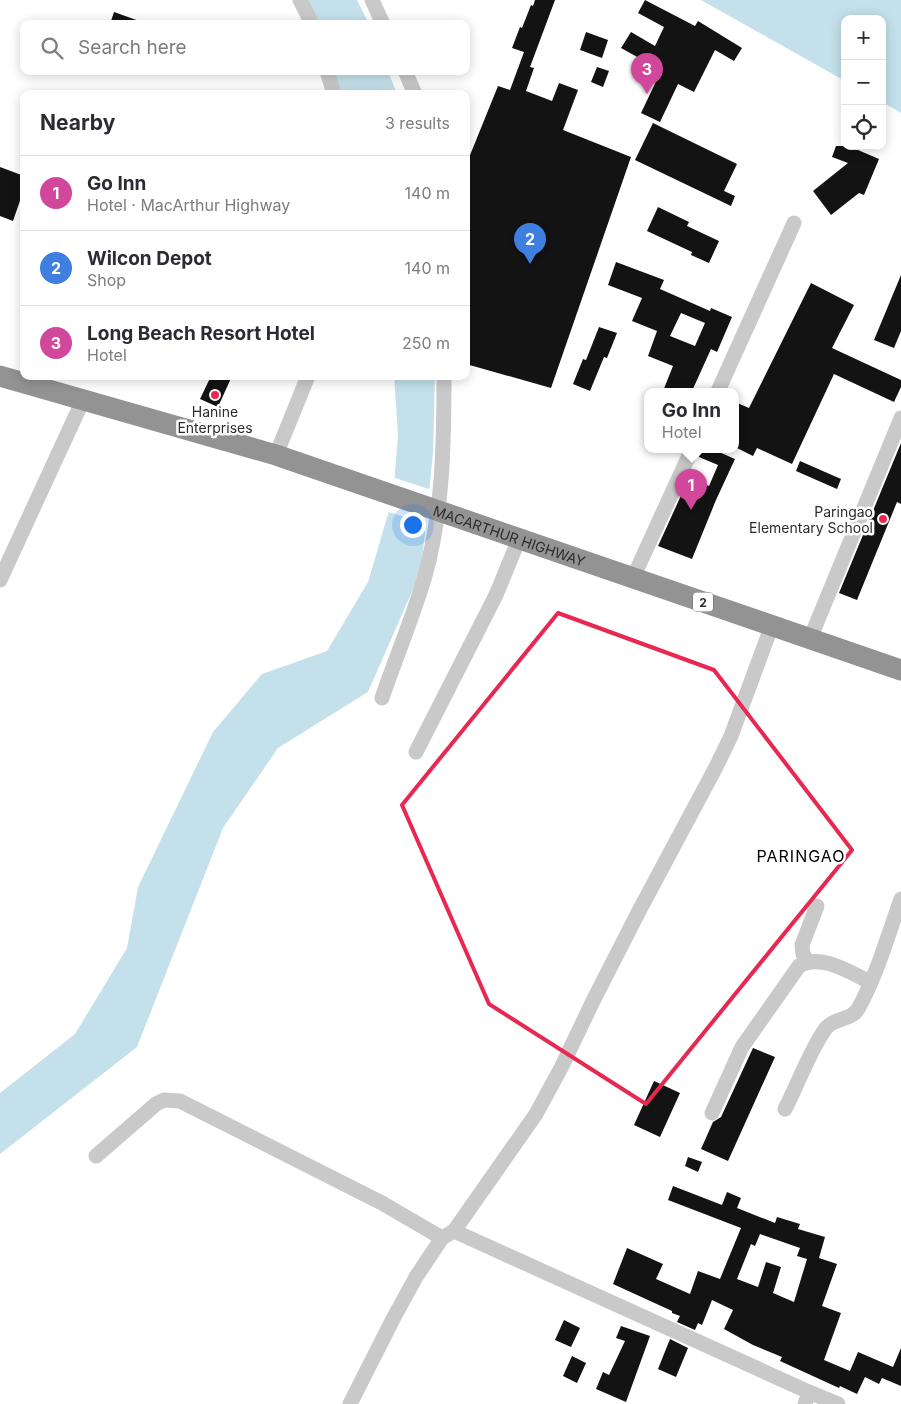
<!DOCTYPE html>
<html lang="en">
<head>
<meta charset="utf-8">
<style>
	body { margin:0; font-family:Inter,sans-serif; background:#f2f2f3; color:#2b2b33 }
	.controls { position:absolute; right:15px; top:15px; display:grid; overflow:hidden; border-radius:10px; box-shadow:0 2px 12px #0003 }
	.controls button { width:45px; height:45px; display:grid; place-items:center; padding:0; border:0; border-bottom:1px solid #e1e1e2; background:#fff; color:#2b2b33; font:25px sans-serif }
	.you { position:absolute; left:412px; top:524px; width:18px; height:18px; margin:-12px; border:4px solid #fff; border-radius:50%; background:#1a73e8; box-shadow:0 0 0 8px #1a73e833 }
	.badge { display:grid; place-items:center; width:32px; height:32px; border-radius:50%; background:#e82851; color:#fff; font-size:16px; font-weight:700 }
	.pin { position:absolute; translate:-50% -41px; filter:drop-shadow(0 1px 2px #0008) }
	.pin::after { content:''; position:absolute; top:26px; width:18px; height:15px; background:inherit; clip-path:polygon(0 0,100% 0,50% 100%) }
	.popup { position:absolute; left:644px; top:388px; width:95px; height:65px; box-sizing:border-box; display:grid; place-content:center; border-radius:10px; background:#fff; filter:drop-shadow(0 1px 4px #0005); font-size:16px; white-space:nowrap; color:#7c7c81 }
	.popup b { font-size:19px; color:#2b2b33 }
	.popup::after { content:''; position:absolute; left:50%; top:100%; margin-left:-10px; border:10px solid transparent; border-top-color:#fff }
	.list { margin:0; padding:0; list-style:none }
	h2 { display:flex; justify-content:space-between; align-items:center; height:65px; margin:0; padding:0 20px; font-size:21px }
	h2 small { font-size:16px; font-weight:400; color:#7c7c81 }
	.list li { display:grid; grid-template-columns:32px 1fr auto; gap:15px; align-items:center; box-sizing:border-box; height:75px; padding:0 20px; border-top:1px solid #e1e1e2 }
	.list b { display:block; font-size:19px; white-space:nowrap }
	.list p { margin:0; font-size:16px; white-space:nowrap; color:#7c7c81 }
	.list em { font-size:16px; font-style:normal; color:#7c7c81 }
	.icon { flex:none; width:28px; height:28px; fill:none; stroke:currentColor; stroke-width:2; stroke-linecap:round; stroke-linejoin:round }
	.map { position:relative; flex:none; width:901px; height:1404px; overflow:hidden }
	.search { position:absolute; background:#fff; box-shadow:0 2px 12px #0003; left:20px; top:20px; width:450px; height:55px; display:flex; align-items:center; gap:12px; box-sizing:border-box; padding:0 18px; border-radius:10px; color:#7c7c81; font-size:19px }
	.panel { position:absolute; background:#fff; box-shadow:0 2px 12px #0003; left:20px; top:90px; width:450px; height:290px; border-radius:10px }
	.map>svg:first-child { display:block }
	.water { fill:#c4e1eb }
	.pier { fill:#fff }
	.building { fill:#131313; fill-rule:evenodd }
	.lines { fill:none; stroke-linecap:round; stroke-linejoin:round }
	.minor { stroke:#c9c9c9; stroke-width:15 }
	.highway { stroke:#939393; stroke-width:21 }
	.marked { fill:none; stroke:#e82851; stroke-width:4; stroke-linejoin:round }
	.poi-dot { fill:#e82851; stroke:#fff; stroke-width:2 }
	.labels { text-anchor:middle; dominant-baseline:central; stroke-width:5; stroke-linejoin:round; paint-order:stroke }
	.shield { fill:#fff; stroke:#6b6b6b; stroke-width:1 }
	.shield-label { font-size:12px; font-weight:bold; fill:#2c2c2c }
	.poi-label { font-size:14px; fill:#2c2c2c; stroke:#fff }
	.street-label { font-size:14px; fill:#2c2c2c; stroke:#fff }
	.quarter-label { font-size:16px; letter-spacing:1px; fill:#000; stroke:#fff }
</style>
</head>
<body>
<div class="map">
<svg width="901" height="1404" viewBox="0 0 901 1404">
	<rect width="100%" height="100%" fill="#fff"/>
	<g class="water">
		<polygon points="308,0 357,0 369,24 317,24"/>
		<polygon points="701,0 901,0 901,113 882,102 882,19 845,19 845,81"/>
		<polygon points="333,71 388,71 397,94 341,94"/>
		<polygon points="394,376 435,376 433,453 421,571 368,692 278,748 223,828 137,1047 0,1154 0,1093 75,1034 127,948 138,887 213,732 262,674 327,651 368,582 393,497 398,435"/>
	</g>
	<polygon class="pier" points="392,477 432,490 430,511 425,524 386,511 391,496"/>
	<g class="building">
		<polygon points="535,0 555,0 530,67 534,68 526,91 552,101 559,83 578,90 563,130 631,157 551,388 466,364 466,165 498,86 510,90 524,52 512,48 520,27 522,28 531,5 533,6"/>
		<polygon points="645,0 695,26 698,21 742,48 734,61 715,50 694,92 678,84 660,122 641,113 661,71 647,65 648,63 621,48 631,32 655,46 664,27 638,13"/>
		<polygon points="114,12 142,22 142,24 110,24"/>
		<polygon points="586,32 608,40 602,58 580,50"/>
		<polygon points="597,67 609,71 603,87 591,82"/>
		<polygon points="653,123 737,164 724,191 735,196 731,206 635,160"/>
		<polygon points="836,146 860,146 858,150 879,159 864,195 859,193 831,215 813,191 848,163 832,157"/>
		<polygon points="0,167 24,176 24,189 13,221 0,216"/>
		<polygon points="658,207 689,222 687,226 719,241 709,263 691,255 692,252 647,231"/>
		<path d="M616,262L664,280L660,289L710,311L711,308L732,317L717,352L711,349L692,391H663L673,366L648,356L657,331L632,321L642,298L608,285ZM681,313L705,323L695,346L670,336Z"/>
		<polygon points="901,275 901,331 894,348 874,340"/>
		<polygon points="811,283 854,305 832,348 901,380 901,387 894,402 834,374 792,464 757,448 753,456 735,447 735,402 749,408"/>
		<polygon points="599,327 617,333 607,358 604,357 590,391 573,384 583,359 586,360"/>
		<polygon points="211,376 232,376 218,407 200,399"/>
		<polygon points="901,443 901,504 897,502 857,600 839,593"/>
		<polygon points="701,449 712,449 735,459 716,500 692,559 658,546 689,478 709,486 718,465 699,457"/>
		<polygon points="800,461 841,479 837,489 796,471"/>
		<polygon points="753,1048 775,1057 728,1161 701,1149 713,1122 721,1117"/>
		<polygon points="654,1081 680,1093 660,1137 634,1125"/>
		<polygon points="688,1157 702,1162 698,1172 685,1166"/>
		<path d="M673,1186L722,1205L727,1192L741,1198L737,1208L775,1223L777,1217L800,1224L798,1229L825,1237L819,1258L837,1264L822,1306L841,1313L824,1360L850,1371L858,1352L893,1367L901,1348V1386L882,1378L879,1384L865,1377L857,1394L840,1386L839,1388L780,1361L782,1357L753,1345L724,1329L733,1310L712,1300L702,1325L698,1323L695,1330L677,1322L680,1316L672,1313V1311L613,1284L627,1248L663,1264L656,1279L690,1294L698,1271L720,1279L741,1228L668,1200ZM760,1234L800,1248L797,1256L807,1259L794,1302L773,1293L781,1267L766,1262L758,1287L737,1279L751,1244L755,1246Z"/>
		<polygon points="564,1320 580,1328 571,1347 555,1340"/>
		<polygon points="621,1326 650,1336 626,1402 596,1389 603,1372 609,1375 625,1341 616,1338"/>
		<polygon points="670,1339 688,1348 676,1377 658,1369"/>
		<polygon points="572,1356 586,1363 577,1383 563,1376"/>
	</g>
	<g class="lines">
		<g class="minor">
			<polyline points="300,0 312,24"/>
			<polyline points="372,0 383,24"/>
			<polyline points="327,71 334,94"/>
			<polyline points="405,71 415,94"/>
			<polyline points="718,391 794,223"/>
			<polyline points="276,455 308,376"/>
			<polyline points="633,578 692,449"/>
			<polyline points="0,580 83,400"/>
			<polyline points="810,639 901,418"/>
			<path d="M382,698C396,657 413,617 425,576C443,511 444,443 444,376"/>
			<polyline points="416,752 496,595 519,539"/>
			<polyline points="807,961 803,954 802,945 817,906"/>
			<path d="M785,1109C797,1086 811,1048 826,1028C834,1018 852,1020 858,1009C877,975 888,935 901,899"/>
			<path d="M712,1113L742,1047L799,966C821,953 849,972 870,982"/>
			<polyline points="96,1156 156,1104 164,1100 180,1101 382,1203 442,1238"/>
			<polyline points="454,1231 809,1392 805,1404"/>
			<polyline points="809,1392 838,1404"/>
			<polyline points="350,1404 393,1319 416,1277 442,1238 454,1231 536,1114 561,1068 593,1001 639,911 716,767 731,736 772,625"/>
		</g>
		<path class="highway" id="s1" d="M0,376L276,455L901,670"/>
	</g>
	<path class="marked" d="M558,613L714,670L852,850L646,1104L489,1004L402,805Z"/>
	<g class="poi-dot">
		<circle cx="215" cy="395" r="5"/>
		<circle cx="883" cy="519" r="5"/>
	</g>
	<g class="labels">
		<rect class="shield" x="693" y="592.5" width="20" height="19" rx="4"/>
		<g class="shield-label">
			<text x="703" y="602">2</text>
		</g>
		<g class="poi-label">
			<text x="215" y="411">Hanine<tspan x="215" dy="16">Enterprises</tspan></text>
			<text x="873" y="511" text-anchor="end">Paringao<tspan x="873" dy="16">Elementary School</tspan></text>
		</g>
		<g class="street-label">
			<text stroke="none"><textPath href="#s1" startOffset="534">MACARTHUR HIGHWAY</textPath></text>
		</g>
		<g class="quarter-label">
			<text x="801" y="856">PARINGAO</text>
		</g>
	</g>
</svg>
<div class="controls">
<button>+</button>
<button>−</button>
<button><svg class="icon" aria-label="locate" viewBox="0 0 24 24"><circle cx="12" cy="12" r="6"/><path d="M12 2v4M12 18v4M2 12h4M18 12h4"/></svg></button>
</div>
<div class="you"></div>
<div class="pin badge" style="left:691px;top:510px;background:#d1479c">1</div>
<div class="popup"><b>Go Inn</b>Hotel</div>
<div class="pin badge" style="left:530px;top:264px;background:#3f7fe0">2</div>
<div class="pin badge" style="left:647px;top:94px;background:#d1479c">3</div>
<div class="search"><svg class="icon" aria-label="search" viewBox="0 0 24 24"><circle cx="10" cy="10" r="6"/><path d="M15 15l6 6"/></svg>Search here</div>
<section class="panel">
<h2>Nearby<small>3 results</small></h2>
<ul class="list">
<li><span class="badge" style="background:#d1479c">1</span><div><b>Go Inn</b><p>Hotel · MacArthur Highway</p></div><em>140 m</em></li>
<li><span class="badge" style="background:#3f7fe0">2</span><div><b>Wilcon Depot</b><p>Shop</p></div><em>140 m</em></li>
<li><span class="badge" style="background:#d1479c">3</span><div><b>Long Beach Resort Hotel</b><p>Hotel</p></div><em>250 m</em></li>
</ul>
</section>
</div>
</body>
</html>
